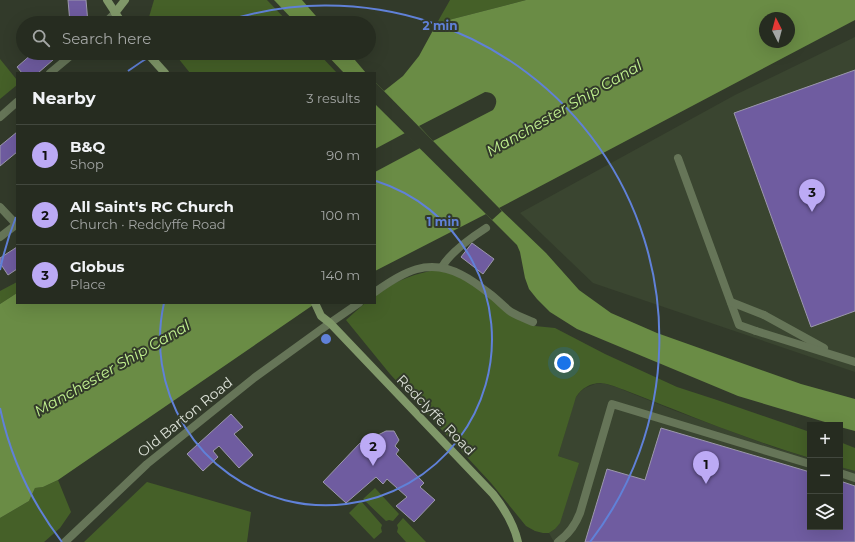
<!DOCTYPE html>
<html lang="en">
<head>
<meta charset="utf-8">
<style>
	body { margin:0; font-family:Montserrat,sans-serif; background:#2e3429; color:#f1f3f6 }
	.controls { position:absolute; right:12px; bottom:12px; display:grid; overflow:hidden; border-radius:0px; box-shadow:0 4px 16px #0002 }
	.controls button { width:36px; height:36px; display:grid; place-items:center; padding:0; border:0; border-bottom:1px solid #42483e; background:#262c20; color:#f1f3f6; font:20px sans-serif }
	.compass { position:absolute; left:759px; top:12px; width:36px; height:36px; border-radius:50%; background:#262c20; box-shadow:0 4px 16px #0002; rotate:354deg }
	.you { position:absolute; left:564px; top:363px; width:14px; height:14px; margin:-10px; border:3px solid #fff; border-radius:50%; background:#1a73e8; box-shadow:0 0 0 6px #1a73e833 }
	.badge { display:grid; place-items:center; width:26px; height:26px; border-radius:50%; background:#bcaaf5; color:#111; font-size:13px; font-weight:700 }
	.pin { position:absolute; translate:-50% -33px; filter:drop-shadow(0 1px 2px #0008) }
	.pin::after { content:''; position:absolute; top:21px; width:14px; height:12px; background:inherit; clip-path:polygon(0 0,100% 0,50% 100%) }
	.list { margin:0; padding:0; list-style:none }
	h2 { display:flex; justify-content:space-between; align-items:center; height:52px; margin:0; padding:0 16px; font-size:17px }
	h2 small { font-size:13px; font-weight:400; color:#a4a7a5 }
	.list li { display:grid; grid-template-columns:26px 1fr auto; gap:12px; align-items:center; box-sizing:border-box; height:60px; padding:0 16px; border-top:1px solid #42483e }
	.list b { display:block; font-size:15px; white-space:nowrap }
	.list p { margin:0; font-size:13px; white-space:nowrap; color:#a4a7a5 }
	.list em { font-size:13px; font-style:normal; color:#a4a7a5 }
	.icon { flex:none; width:22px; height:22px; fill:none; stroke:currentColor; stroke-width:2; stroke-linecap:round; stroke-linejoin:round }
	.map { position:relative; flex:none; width:855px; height:542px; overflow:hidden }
	.search { position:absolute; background:#262c20; box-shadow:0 4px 16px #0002; left:16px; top:16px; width:360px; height:44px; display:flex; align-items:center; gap:10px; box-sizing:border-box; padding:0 14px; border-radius:22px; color:#a4a7a5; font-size:15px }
	.panel { position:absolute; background:#262c20; box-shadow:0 4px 16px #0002; left:16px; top:72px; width:360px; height:232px; border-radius:0px }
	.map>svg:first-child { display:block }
	.built { fill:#3a4530 }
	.green { fill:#456028 }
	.water { fill:#6a8c45; fill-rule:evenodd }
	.pier { fill:#323a2a }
	.building { fill:#6f5ca0; stroke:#9c98ac }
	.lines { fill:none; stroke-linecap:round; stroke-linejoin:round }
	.service { stroke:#667558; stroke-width:8 }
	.minor { stroke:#667558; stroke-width:8 }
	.tertiary { stroke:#667558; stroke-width:8 }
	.secondary { stroke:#809869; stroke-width:8 }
	.ring { fill:none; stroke:#6081d8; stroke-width:2 }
	.labels { text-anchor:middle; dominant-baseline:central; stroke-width:4; stroke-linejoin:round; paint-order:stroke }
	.street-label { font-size:14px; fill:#dce1d7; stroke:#323a2a }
	.water-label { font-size:15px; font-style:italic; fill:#c2f290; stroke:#323a2a }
	.centre { fill:#6081d8; stroke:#323a2a; stroke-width:2 }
	.ring-label { font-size:12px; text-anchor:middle; font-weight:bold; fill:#6081d8; stroke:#323a2a; stroke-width:4; stroke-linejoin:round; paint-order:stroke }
</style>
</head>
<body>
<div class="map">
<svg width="855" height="542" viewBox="0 0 855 542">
	<rect width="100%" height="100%" fill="#323a2a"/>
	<g class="built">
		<polygon points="855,37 855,372 593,283 520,213 735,95"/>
		<polygon points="603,383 616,387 673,410 776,448 810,458 810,527 840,527 840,467 855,471 855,542 554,542 549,533 555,529 578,463 558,456 573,405 576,397 580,392 585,388 595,384"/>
	</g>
	<g class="green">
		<polygon points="154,0 267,0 289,23 153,23 149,17"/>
		<polygon points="450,0 526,0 437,23"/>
		<polygon points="174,53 318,53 337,73 190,73"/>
		<polygon points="0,59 17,80 17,85 0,99"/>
		<path d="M430,271H440L460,276L521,320L535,326L555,328L605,354L677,387L717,400L810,432V458C763,444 718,427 673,409C657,403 643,397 627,391C619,388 610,384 601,383C590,383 582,388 576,397L558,456L579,463L560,523L555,529L549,533H543L535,531L526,526L491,483L390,374L346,320L365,303H375V296C393,282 408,276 430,271Z"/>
		<polygon points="17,282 17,293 0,304 0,291"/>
		<polygon points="840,442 855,448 855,471 840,467"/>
		<polygon points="58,480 71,512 60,528 44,542 0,542 0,518 29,501 35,488 43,487"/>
		<polygon points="147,482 251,512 247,542 84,542"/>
		<polygon points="375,488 399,514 393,521 389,520 386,521 363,499"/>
		<polygon points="361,501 382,525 381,528 382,532 374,539 349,513"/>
		<polygon points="403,518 426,542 406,542 397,532 398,528 397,525"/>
	</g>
	<g class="water">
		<polygon points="274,0 302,0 322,23 296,23"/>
		<path d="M526,0H855V20L499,208L546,253L579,290L611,313L657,333L801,384L855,399V431L840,427V425H835L738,396L577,329L550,312L537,299L529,289L525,278L520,252L517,245L486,214L375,271V172L420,148L405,133L375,149V82L384,91L403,76L419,56L437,23ZM765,18H789V42H765ZM485,92C495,92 500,101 493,110L433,141L419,126Z"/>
		<polygon points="325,53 349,53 366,73 344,73"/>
		<polygon points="17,293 17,303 316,303 58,480 43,487 35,488 29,501 0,518 0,304"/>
	</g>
	<polygon class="pier" points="375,82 502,211 492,220 375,104"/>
	<g class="building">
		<polygon points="68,0 86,0 88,23 70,23"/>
		<polygon points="33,53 61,53 38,73 22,73 17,67"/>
		<polygon points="855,70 855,311 811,327 734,113"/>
		<polygon points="17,132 17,152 0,166 0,146"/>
		<polygon points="472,243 494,259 483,274 461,257"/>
		<polygon points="17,247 17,269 8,275 0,263 0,258"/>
		<polygon points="231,414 243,427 234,434 253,455 239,468 219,446 213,451 218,457 203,471 187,454"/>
		<polygon points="661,428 810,472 810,527 840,527 840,481 855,486 855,542 585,542 607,469 645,480"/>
		<polygon points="386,431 394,431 399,440 395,446 399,450 396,454 424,483 420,487 435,500 414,522 396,506 407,497 387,479 383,484 376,477 346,503 323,482 360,443 365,447 376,436"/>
	</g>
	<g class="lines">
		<g class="service">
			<polyline points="678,158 739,325 756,331"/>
			<path d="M442,267C450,253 472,237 486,228"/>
			<path d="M375,292C403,272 428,257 462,275C472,280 481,287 490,294C497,299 504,307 511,312C518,316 526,319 533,322"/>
			<polyline points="731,302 764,315"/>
			<polyline points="330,323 359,303"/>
			<polyline points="840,473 855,478"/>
			<path d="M558,542C569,534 575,526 580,513L612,404L810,464"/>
		</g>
		<g class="minor">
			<polyline points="0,207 16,224"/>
			<polyline points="0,237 17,224"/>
			<polyline points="764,315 824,348"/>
			<polyline points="756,331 855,362"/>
			<polyline points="65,542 147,464 254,378 330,323"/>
		</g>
		<g class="tertiary">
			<polyline points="105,23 115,13"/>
			<polyline points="50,73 74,53"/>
			<polyline points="0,117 17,102"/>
		</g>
		<g class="secondary">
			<polyline points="107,0 122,23"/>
			<polyline points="115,13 125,0"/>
			<polyline points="147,53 165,73"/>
			<path d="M315,303L321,316L330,323L493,494C504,508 514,524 518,542"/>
		</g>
	</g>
	<g class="ring">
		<path d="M376 181A166 166 0 1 1 164 303"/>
		<path d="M62 542A333 333 0 0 1 0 408M0 270A333 333 0 0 1 16 217M128 71A333 333 0 0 1 154 54M223 22A333 333 0 0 1 590 542"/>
	</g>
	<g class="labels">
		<g class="street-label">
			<text transform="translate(436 415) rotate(46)">Redclyffe Road</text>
			<text transform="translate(185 417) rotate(-39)">Old Barton Road</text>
		</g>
		<g class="water-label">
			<text transform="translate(564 108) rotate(-30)">Manchester Ship Canal</text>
			<text transform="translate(112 368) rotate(-30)">Manchester Ship Canal</text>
		</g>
	</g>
	<circle cx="326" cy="339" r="6" class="centre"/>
	<g class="ring-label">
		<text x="440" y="30">2 min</text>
		<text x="443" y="226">1 min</text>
	</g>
</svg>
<div class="controls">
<button>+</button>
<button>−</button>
<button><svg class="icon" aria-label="layers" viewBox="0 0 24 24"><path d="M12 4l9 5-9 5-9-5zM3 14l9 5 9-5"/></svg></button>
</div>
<svg class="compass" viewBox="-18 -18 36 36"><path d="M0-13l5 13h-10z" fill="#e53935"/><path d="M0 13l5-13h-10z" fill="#a4a7a5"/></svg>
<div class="you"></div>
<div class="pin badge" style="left:706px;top:484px">1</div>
<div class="pin badge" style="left:373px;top:466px">2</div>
<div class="pin badge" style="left:812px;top:212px">3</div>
<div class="search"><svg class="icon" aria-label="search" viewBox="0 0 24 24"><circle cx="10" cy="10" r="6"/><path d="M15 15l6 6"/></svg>Search here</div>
<section class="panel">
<h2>Nearby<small>3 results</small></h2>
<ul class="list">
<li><span class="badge">1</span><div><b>B&amp;Q</b><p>Shop</p></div><em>90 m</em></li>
<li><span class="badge">2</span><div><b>All Saint's RC Church</b><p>Church · Redclyffe Road</p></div><em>100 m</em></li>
<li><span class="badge">3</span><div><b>Globus</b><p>Place</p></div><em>140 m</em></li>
</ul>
</section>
</div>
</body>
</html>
